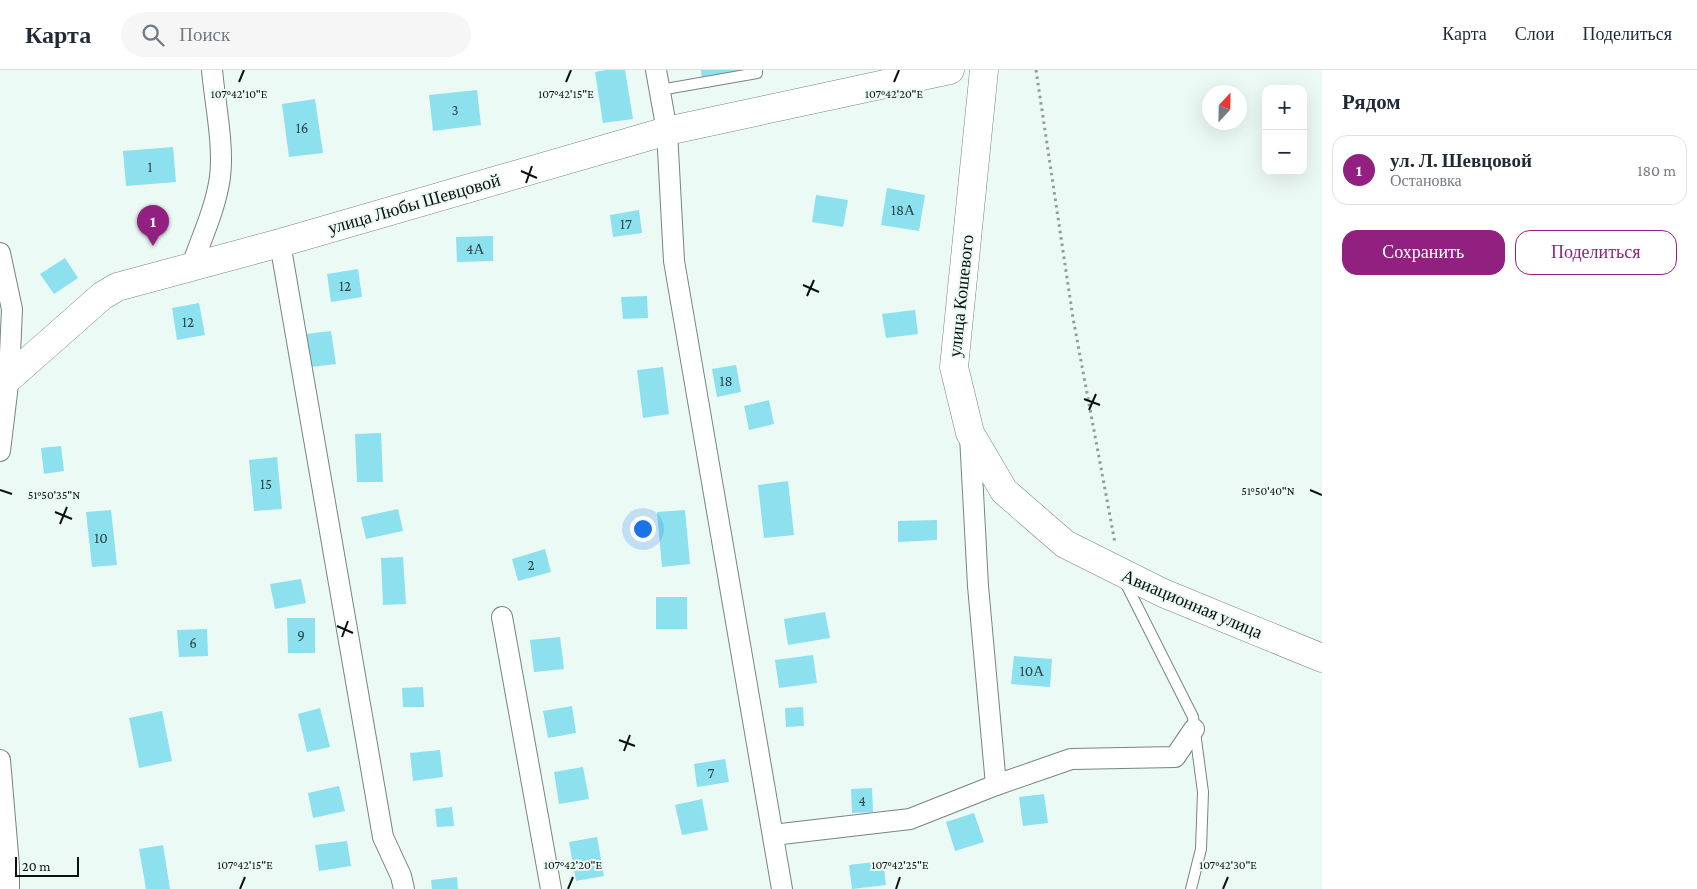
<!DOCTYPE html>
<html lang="ru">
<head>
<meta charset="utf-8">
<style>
	body { margin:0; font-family:"Crimson Pro",serif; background:#f6f6f7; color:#1f2937 }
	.controls { position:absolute; right:15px; top:15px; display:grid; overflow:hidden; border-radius:10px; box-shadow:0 5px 20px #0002 }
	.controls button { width:45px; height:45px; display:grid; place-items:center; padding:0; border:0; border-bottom:1px solid #e0e1e3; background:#fff; color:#1f2937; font:25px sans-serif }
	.compass { position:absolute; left:1202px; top:15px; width:45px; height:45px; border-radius:50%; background:#fff; box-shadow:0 5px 20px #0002; rotate:22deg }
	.scale { position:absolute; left:15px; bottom:12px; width:64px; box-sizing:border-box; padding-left:5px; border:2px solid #0c1110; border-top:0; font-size:14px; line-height:18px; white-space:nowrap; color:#0c1110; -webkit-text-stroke:4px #ecfaf6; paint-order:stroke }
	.you { position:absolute; left:642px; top:458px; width:18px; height:18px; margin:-12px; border:4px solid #fff; border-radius:50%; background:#1a73e8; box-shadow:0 0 0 8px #1a73e833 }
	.badge { display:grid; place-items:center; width:32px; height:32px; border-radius:50%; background:#922081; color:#fff; font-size:16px; font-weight:700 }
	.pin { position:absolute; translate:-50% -41px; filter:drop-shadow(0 1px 2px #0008) }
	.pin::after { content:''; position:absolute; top:26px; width:18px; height:15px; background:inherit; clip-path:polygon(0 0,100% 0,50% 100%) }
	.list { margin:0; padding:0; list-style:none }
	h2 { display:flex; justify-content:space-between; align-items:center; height:65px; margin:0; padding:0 20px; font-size:21px }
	h2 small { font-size:16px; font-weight:400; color:#747a83 }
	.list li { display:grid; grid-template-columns:32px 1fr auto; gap:15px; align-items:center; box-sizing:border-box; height:70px; margin:0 10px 10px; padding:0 10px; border:1px solid #e0e1e3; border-radius:15px }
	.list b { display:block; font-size:19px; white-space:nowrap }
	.list p { margin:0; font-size:16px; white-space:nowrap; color:#747a83 }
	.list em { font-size:16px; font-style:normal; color:#747a83 }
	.actions { display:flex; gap:10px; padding:15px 20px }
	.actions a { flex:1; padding:11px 0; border:1px solid #922081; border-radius:15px; text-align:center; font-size:18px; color:#922081 }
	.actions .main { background:#922081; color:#fff }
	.icon { flex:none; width:28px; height:28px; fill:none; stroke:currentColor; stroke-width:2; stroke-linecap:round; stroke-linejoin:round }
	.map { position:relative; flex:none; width:1322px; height:819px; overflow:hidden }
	header { display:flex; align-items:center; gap:30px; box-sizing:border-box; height:70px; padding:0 25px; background:#fff; border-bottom:1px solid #e0e1e3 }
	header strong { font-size:24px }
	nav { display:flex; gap:28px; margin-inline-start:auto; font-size:18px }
	.search { width:350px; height:45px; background:#f6f6f7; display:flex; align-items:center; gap:12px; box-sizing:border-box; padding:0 18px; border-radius:28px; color:#747a83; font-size:19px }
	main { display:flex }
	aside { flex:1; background:#fff }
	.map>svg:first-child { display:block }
	.building { fill:#8de0ed }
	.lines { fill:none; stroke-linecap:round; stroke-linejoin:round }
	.lane-casing { stroke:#778480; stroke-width:12 }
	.street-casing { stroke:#778480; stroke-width:22 }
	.secondary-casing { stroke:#778480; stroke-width:29 }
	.path { stroke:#919b99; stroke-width:3; stroke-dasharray:2.5 4; stroke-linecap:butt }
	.lane { stroke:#fff; stroke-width:10 }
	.street { stroke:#fff; stroke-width:20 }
	.secondary { stroke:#fff; stroke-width:28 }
	.ticks { fill:none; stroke:#0c1110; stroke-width:2 }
	.labels { text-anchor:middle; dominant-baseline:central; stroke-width:4; stroke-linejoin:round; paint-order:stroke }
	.number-label { font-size:15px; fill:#2c4547 }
	.street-label { font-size:18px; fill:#0c1110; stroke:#ecfaf6 }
	.ticks-label { font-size:12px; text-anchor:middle; fill:#0c1110; stroke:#ecfaf6; stroke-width:4; stroke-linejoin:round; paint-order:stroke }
</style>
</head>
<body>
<header>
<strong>Карта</strong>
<div class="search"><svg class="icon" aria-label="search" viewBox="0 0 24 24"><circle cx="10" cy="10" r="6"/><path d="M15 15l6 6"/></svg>Поиск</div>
<nav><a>Карта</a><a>Слои</a><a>Поделиться</a></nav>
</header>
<main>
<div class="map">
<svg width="1322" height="819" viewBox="0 0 1322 819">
	<rect width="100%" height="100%" fill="#ecfaf6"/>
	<g class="building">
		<polygon points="606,0 625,0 633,49 603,53 595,2"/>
		<polygon points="701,0 743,0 743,1 702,9"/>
		<polygon points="477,20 481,55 433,61 429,25"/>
		<polygon points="315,29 323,83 289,87 282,34"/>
		<polygon points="173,77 176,112 126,116 123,81"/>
		<polygon points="887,118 925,125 919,161 881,155"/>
		<polygon points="816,125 848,130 843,157 812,152"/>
		<polygon points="639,140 642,163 613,167 610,145"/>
		<polygon points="493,166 493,191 457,192 456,167"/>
		<polygon points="65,188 78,208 54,224 40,204"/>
		<polygon points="358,199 362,227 331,232 327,204"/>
		<polygon points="647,226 648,248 623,249 621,227"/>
		<polygon points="199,233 205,265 177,270 172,238"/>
		<polygon points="915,240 918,264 886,268 882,244"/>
		<polygon points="331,261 336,294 311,297 306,264"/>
		<polygon points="736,295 741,322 717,327 712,299"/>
		<polygon points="663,297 669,344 643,348 637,300"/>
		<polygon points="769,330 774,354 749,360 744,336"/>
		<polygon points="381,363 383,412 357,412 355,364"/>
		<polygon points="61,376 64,401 44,404 41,378"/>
		<polygon points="277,387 282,439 254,441 249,390"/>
		<polygon points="788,411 794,465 764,468 758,415"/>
		<polygon points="398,439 403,461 366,469 361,447"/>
		<polygon points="111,440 117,495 92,497 86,442"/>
		<polygon points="685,440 690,494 662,497 657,442"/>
		<polygon points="937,450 937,470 898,472 898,451"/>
		<polygon points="545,479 551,502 518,511 512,489"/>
		<polygon points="403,487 406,534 383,535 381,488"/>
		<polygon points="301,509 306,533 275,539 270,514"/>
		<rect x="656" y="527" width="31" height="32"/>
		<polygon points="825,542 830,568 788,575 784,549"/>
		<polygon points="287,548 315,548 315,583 288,583"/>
		<polygon points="207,559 208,586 179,587 177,560"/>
		<polygon points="560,567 564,599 534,602 530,570"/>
		<polygon points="813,585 817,613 779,618 775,590"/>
		<polygon points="1014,586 1052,589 1050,617 1011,614"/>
		<polygon points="423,617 424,637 403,637 402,618"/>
		<polygon points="572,636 576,663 548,668 543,641"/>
		<polygon points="803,637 804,656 786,657 785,638"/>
		<polygon points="320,638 330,677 307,682 298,644"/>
		<polygon points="162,641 172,691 139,698 129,648"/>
		<polygon points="440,680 443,707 413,711 410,683"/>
		<polygon points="725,689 729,712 697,717 694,694"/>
		<polygon points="583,697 589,729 559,734 554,702"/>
		<polygon points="339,716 345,741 313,748 308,723"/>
		<polygon points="872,718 873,742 852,743 851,719"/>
		<polygon points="1044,724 1048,753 1023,756 1019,727"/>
		<polygon points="702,729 708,760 682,765 675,735"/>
		<polygon points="452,737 454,756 437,757 435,739"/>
		<polygon points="974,743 984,772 955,781 946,752"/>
		<polygon points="597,767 604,806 576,811 569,772"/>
		<polygon points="347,771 351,796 319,801 315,775"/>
		<polygon points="163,775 170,819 146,819 139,779"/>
		<polygon points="883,791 886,815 852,819 849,795"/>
		<polygon points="457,807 458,819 432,819 431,810"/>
	</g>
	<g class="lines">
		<g class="lane-casing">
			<g id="lane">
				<polyline points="660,20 757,3 757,0"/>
				<polyline points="1125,512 1193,647 1203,722 1201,779 1191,819"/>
			</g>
		</g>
		<g class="street-casing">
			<g id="street">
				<polyline points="656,0 667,61 674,191 782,819"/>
				<polyline points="280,173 383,767 401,806 404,819"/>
				<polyline points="0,183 12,239 9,306 0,381"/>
				<path d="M192,195C202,167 216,137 220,107C224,75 215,33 212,0"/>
				<polyline points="970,366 978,516 996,715"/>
				<polyline points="502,547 551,819"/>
				<polyline points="0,690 9,796 9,819"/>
				<polyline points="773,765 910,749 996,715 1071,689 1175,687 1194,659"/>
			</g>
		</g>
		<g class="secondary-casing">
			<g id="secondary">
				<polyline points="984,0 954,297 970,363 1004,421 1065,474 1163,523 1322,588"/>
				<polyline points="0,316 102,226 117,217 280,173 667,61 950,0"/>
			</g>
		</g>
		<polyline class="path" points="1036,0 1073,248 1115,473"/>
		<use href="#lane" class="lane"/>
		<use href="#street" class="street"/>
		<use href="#secondary" class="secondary"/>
	</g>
	<path class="ticks" d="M239,12L244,0M566,12L571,0M894,12L899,0M521,101L537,108M526,113L532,96M803,215L819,222M807,226L814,210M1084,329L1100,335M1089,340L1096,324M0,420L12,424M1310,420L1322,425M55,442L72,449M60,454L67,437M337,556L353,563M342,567L348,551M619,670L635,676M624,681L630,665M240,819L245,807M568,819L573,807M896,819L900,807M1223,819L1228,807"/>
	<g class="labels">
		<g class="number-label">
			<text x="455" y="40">3</text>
			<text x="302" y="58">16</text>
			<text x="150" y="97">1</text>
			<text x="903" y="140">18А</text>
			<text x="626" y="154">17</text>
			<text x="475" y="179">4А</text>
			<text x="345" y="216">12</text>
			<text x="188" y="252">12</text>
			<text x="726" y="311">18</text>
			<text x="266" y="414">15</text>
			<text x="101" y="468">10</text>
			<text x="531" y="495">2</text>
			<text x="301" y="565">9</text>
			<text x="193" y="573">6</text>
			<text x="1032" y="601">10А</text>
			<text x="711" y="703">7</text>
			<text x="862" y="731">4</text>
		</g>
		<g class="street-label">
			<text transform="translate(414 134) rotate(-16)">улица Любы Шевцовой</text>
			<text transform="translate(961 226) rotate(-84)">улица Кошевого</text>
			<text transform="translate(1192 534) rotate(23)">Авиационная улица</text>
		</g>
	</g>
	<g class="ticks-label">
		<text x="239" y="28">107°42'10"E</text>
		<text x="566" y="28">107°42'15"E</text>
		<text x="894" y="28">107°42'20"E</text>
		<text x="1268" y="425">51°50'40"N</text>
		<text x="54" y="429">51°50'35"N</text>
		<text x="245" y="799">107°42'15"E</text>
		<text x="573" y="799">107°42'20"E</text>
		<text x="900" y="799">107°42'25"E</text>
		<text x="1228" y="799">107°42'30"E</text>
	</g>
</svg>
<div class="controls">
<button>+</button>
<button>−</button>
</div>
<svg class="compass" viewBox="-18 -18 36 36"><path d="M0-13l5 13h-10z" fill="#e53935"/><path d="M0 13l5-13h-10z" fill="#747a83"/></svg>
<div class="scale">20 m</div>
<div class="you"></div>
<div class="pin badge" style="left:153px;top:176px">1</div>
</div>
<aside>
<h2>Рядом<small></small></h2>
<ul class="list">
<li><span class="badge">1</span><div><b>ул. Л. Шевцовой</b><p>Остановка</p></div><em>180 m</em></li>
</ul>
<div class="actions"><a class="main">Сохранить</a><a>Поделиться</a></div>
</aside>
</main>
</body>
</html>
